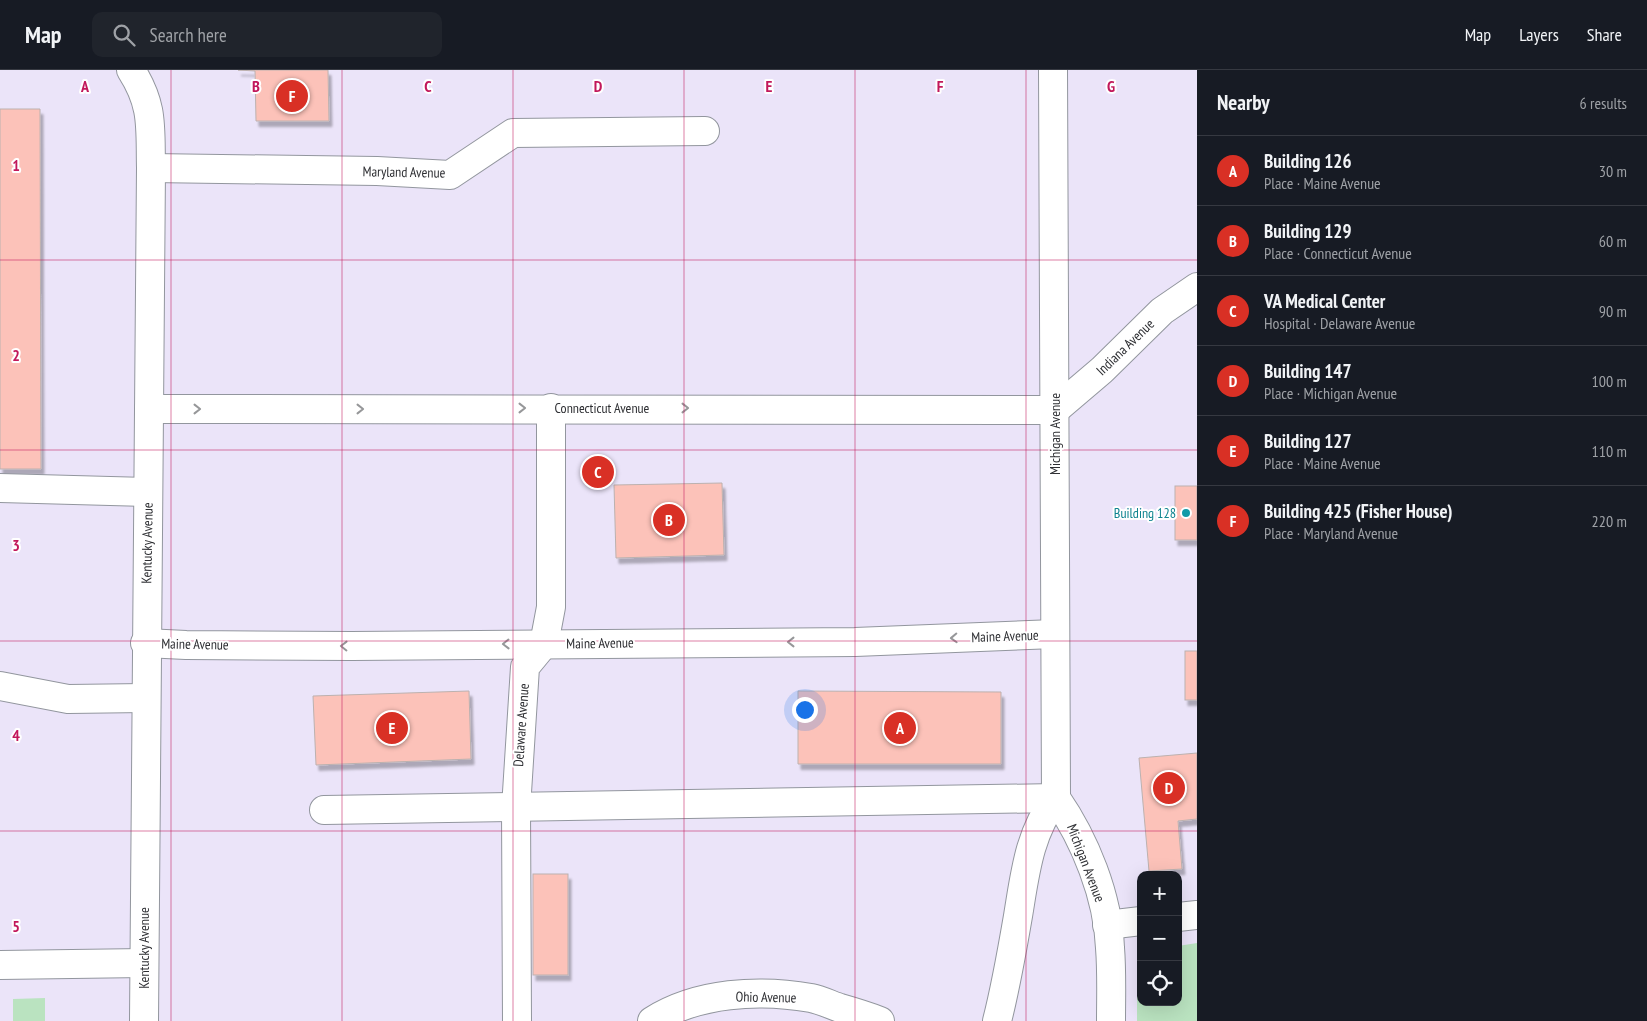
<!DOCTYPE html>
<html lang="en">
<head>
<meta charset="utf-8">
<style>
	body { margin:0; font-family:"PT Sans Narrow",sans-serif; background:#20242c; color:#f1f3f6 }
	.controls { position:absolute; right:15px; bottom:15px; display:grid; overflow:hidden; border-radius:10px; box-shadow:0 5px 20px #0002 }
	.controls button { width:45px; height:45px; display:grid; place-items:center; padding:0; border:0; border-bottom:1px solid #363941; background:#171b24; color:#f1f3f6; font:25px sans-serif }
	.you { position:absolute; left:804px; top:639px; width:18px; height:18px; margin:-12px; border:4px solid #fff; border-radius:50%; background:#1a73e8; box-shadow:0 0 0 8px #1a73e833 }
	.badge { display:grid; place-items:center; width:32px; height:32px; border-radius:50%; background:#d93025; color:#fff; font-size:16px; font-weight:700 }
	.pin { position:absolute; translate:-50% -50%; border:2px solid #fff; box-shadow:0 1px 5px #0006 }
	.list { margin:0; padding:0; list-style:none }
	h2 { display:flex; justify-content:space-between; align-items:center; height:65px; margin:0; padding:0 20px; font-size:21px }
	h2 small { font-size:16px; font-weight:400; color:#9ea1a6 }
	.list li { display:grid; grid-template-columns:32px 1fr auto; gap:15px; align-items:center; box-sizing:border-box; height:70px; padding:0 20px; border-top:1px solid #363941 }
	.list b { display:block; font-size:19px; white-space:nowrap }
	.list p { margin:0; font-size:16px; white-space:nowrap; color:#9ea1a6 }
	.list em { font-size:16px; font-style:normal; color:#9ea1a6 }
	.icon { flex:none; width:28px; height:28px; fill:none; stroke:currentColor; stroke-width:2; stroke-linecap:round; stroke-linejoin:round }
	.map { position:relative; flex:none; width:1197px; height:951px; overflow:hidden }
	header { display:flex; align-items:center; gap:30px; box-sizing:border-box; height:70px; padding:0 25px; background:#171b24; border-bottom:1px solid #363941 }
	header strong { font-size:24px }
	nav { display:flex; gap:28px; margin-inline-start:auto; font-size:18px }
	.search { width:350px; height:45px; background:#20242c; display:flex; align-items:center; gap:12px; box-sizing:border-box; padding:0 18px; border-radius:10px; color:#9ea1a6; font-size:19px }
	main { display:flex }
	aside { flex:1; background:#171b24 }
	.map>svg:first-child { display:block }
	.medical { fill:#ebe4f9; fill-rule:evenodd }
	.green { fill:#bae3c0 }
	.building { fill:#fcc2b9; stroke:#bcb1af; filter:url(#shadow) }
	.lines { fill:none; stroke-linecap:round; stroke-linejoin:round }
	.minor-casing { stroke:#92969e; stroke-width:30 }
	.minor { stroke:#fff; stroke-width:28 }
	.oneway { stroke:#969799 }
	.grid { fill:none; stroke:#c2185b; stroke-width:1; stroke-opacity:0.55 }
	.culture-dot { fill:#0f9aa8; stroke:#fff; stroke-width:2 }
	.labels { text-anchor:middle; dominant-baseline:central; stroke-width:4; stroke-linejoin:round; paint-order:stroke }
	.street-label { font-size:14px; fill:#2e2f33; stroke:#fff }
	.culture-label { font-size:14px; fill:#0d838f; stroke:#fff; text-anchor:end }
	.grid-label { font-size:16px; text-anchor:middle; font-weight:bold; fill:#c2185b; stroke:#fff; stroke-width:4; stroke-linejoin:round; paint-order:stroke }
</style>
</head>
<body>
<header>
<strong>Map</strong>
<div class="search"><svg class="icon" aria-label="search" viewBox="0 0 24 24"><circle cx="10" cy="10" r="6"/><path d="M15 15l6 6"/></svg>Search here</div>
<nav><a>Map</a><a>Layers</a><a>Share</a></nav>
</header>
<main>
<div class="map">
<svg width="1197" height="951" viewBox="0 0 1197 951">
	<defs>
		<filter id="shadow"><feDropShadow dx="3" dy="5.5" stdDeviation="1" flood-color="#0004"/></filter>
	</defs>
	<rect width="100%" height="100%" fill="#eef2fb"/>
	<path class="medical" d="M0,0H1197V951H0ZM1141,805H1178V932H1141Z"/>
	<g class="green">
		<polygon points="1197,873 1197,951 1137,951 1137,882 1141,882 1141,932 1178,932 1178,876"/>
		<polygon points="45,928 45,951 13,951 13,929"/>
	</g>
	<g class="building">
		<polygon points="238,0 328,0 329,51 256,51 255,1"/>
		<polygon points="0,39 40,39 41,399 0,399"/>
		<polygon points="722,413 724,485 616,488 614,415"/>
		<rect x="1175" y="416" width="22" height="54"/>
		<rect x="1185" y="581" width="12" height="49"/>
		<polygon points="469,621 471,689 316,695 313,626"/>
		<polygon points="798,621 1001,622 1001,694 798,694"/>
		<polygon points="1197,683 1197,749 1178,751 1182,799 1149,801 1139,688"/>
		<rect x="533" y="804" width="35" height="101"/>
	</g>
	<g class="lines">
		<g class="minor-casing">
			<g id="minor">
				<path d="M131,0C154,36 150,57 151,98L144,951"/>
				<polyline points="151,98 377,101 450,105 513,63 705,61"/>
				<polyline points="149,339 1055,340 1102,300 1162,241 1197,217"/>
				<polyline points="0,418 147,422"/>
				<polyline points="145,573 186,575 352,576 855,572 1055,564"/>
				<polyline points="0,616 68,629 145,628"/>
				<path d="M324,740L1056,728C1085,770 1108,826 1110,878C1112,902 1111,927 1111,951"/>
				<polyline points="1178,847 1197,845"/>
				<polyline points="1107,855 1141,851"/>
				<polyline points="0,895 144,893"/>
				<polyline points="517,951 516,738 525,597 544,574 551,537 551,338"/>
				<path d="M652,951C698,922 759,919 811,928C821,930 831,935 840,938C854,942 867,946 880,951"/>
				<path d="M997,951C1006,916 1012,881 1018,846C1025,804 1029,763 1056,728L1053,0"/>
			</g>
		</g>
		<use href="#minor" class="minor"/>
	</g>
	<defs><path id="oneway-chevron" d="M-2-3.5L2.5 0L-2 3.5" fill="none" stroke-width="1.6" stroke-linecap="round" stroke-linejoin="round" transform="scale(1.25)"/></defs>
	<g class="oneway">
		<use href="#oneway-chevron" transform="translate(522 338)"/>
		<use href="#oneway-chevron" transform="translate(685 338)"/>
		<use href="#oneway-chevron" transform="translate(197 339)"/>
		<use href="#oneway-chevron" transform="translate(360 339)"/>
		<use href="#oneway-chevron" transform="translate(954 568) rotate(178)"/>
		<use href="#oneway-chevron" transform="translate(791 572) rotate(180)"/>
		<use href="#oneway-chevron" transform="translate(506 574) rotate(179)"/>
		<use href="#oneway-chevron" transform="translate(344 576) rotate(-179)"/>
	</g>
	<path class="grid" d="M171,0V951M342,0V951M513,0V951M684,0V951M855,0V951M1026,0V951M0,190H1197M0,380H1197M0,571H1197M0,761H1197"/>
	<circle class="culture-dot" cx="1186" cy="443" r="5"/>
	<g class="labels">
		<g class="street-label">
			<text transform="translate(404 102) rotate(1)">Maryland Avenue</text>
			<text transform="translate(1125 277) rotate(-44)">Indiana Avenue</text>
			<text x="602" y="338">Connecticut Avenue</text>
			<text transform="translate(1055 364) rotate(-90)">Michigan Avenue</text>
			<text transform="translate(147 473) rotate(-89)">Kentucky Avenue</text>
			<text transform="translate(1005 566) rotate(-2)">Maine Avenue</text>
			<text transform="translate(600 573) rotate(-1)">Maine Avenue</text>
			<text transform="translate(195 574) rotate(1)">Maine Avenue</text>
			<text transform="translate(521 655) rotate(-86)">Delaware Avenue</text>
			<text transform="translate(1086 793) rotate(69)">Michigan Avenue</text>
			<text transform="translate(144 878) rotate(-90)">Kentucky Avenue</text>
			<text transform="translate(766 927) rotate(1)">Ohio Avenue</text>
		</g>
		<g class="culture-label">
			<text x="1176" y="443">Building 128</text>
		</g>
	</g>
	<g class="grid-label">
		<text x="85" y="22">A</text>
		<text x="256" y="22">B</text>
		<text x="428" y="22">C</text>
		<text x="598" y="22">D</text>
		<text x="769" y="22">E</text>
		<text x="940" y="22">F</text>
		<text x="1111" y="22">G</text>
		<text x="16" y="101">1</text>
		<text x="16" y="291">2</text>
		<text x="16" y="481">3</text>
		<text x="16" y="671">4</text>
		<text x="16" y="862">5</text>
	</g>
</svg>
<div class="controls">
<button>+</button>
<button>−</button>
<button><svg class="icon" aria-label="locate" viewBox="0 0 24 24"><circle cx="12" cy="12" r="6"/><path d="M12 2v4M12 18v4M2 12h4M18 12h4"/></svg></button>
</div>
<div class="you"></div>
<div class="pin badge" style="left:900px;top:658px">A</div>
<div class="pin badge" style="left:669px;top:450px">B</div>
<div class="pin badge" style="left:598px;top:402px">C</div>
<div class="pin badge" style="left:1169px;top:718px">D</div>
<div class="pin badge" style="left:392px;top:658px">E</div>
<div class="pin badge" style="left:292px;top:26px">F</div>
</div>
<aside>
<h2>Nearby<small>6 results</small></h2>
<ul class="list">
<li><span class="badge">A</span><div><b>Building 126</b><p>Place · Maine Avenue</p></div><em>30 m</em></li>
<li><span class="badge">B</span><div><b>Building 129</b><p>Place · Connecticut Avenue</p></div><em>60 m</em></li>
<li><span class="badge">C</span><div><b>VA Medical Center</b><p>Hospital · Delaware Avenue</p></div><em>90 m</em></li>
<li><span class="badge">D</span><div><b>Building 147</b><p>Place · Michigan Avenue</p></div><em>100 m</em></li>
<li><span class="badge">E</span><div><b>Building 127</b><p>Place · Maine Avenue</p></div><em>110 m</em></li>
<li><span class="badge">F</span><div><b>Building 425 (Fisher House)</b><p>Place · Maryland Avenue</p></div><em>220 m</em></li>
</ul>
</aside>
</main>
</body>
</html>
